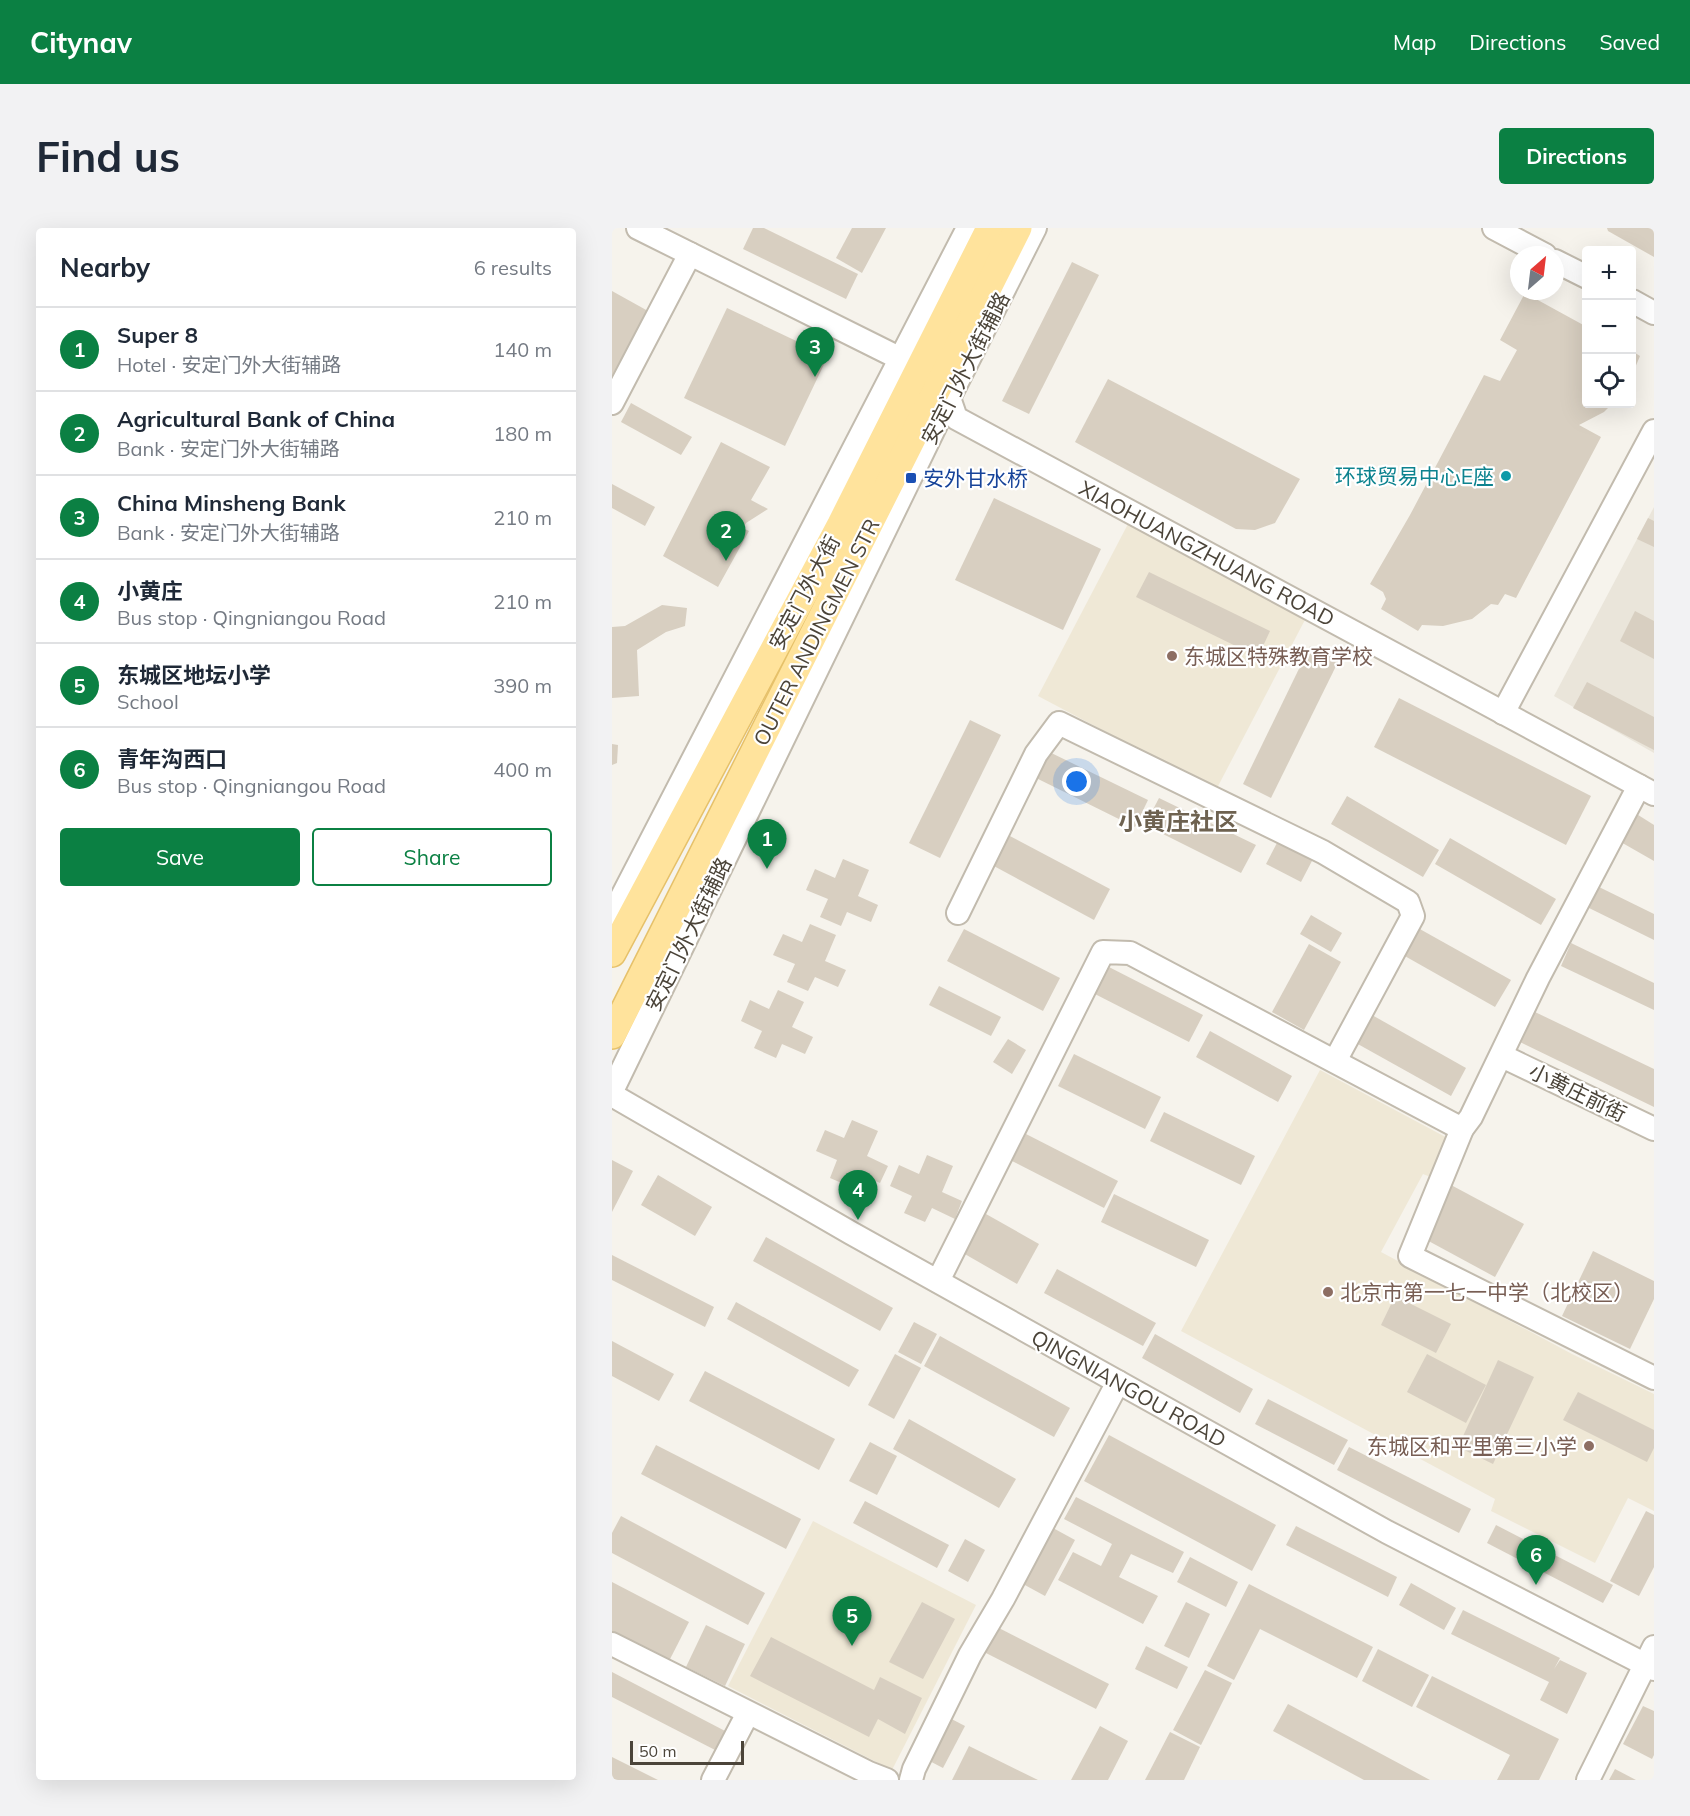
<!DOCTYPE html>
<html lang="en">
<head>
<meta charset="utf-8">
<style>
	body { margin:0; font-family:Mulish,"Noto Sans SC",sans-serif; background:#f2f2f3; color:#1f2937 }
	.controls { position:absolute; right:18px; top:18px; display:grid; overflow:hidden; border-radius:6px; box-shadow:0 6px 24px #0002 }
	.controls button { width:54px; height:54px; display:grid; place-items:center; padding:0; border:0; border-bottom:2px solid #e0e1e3; background:#fff; color:#1f2937; font:30px sans-serif }
	.compass { position:absolute; left:898px; top:18px; width:54px; height:54px; border-radius:50%; background:#fff; box-shadow:0 6px 24px #0002; rotate:28deg }
	.scale { position:absolute; left:18px; bottom:15px; width:114px; box-sizing:border-box; padding-left:6px; border:3px solid #4b4439; border-top:0; font-size:16px; line-height:21px; white-space:nowrap; color:#4b4439; -webkit-text-stroke:4px #fff; paint-order:stroke }
	.you { position:absolute; left:465px; top:554px; width:21px; height:21px; margin:-15px; border:4px solid #fff; border-radius:50%; background:#1a73e8; box-shadow:0 0 0 9px #1a73e833 }
	.badge { display:grid; place-items:center; width:39px; height:39px; border-radius:50%; background:#0b8043; color:#fff; font-size:20px; font-weight:700 }
	.pin { position:absolute; translate:-50% -50px; filter:drop-shadow(0 2px 3px #0008) }
	.pin::after { content:''; position:absolute; top:32px; width:21px; height:18px; background:inherit; clip-path:polygon(0 0,100% 0,50% 100%) }
	.list { margin:0; padding:0; list-style:none }
	h2 { display:flex; justify-content:space-between; align-items:center; height:78px; margin:0; padding:0 24px; font-size:26px }
	h2 small { font-size:20px; font-weight:400; color:#747a83 }
	.list li { display:grid; grid-template-columns:39px 1fr auto; gap:18px; align-items:center; box-sizing:border-box; height:84px; padding:0 24px; border-top:2px solid #e0e1e3 }
	.list b { display:block; font-size:22px; white-space:nowrap }
	.list p { margin:0; font-size:20px; white-space:nowrap; color:#747a83 }
	.list em { font-size:20px; font-style:normal; color:#747a83 }
	.actions { display:flex; gap:12px; padding:18px 24px }
	.actions a { flex:1; padding:14px 0; border:2px solid #0b8043; border-radius:6px; text-align:center; font-size:21px; color:#0b8043 }
	.actions .main { background:#0b8043; color:#fff }
	.icon { flex:none; width:33px; height:33px; fill:none; stroke:currentColor; stroke-width:2; stroke-linecap:round; stroke-linejoin:round }
	.map { position:relative; flex:none; width:1042px; height:1552px; overflow:hidden; border-radius:6px }
	header { display:flex; align-items:center; gap:36px; box-sizing:border-box; height:84px; padding:0 30px; background:#0b8043; color:#fff }
	header strong { font-size:28px }
	nav { display:flex; gap:33px; margin-inline-start:auto; font-size:21px }
	.intro { display:flex; align-items:center; justify-content:space-between; box-sizing:border-box; height:144px; padding:0 36px }
	h1 { margin:0; font-size:42px }
	.button { padding:15px 27px; border-radius:6px; background:#0b8043; color:#fff; font-size:21px; font-weight:700 }
	main { display:flex; gap:36px; padding:0 36px }
	aside { flex:1; background:#fff; border-radius:6px; box-shadow:0 6px 24px #0002 }
	.map>svg:first-child { display:block }
	.residential { fill:#eae5da }
	.education { fill:#efe8d6 }
	.building { fill:#d8cfc1 }
	.lines { fill:none; stroke-linecap:round; stroke-linejoin:round }
	.minor-casing { stroke:#c2bbae; stroke-width:26 }
	.major-casing { stroke:#e6c16a; stroke-width:30 }
	.minor { stroke:#fff; stroke-width:22 }
	.major { stroke:#ffe39c; stroke-width:27 }
	.culture-dot { fill:#0f9aa8; stroke:#fff; stroke-width:2 }
	.transit-dot { fill:#1a4fb4; stroke:#fff; stroke-width:2 }
	.education-dot { fill:#8d6e63; stroke:#fff; stroke-width:2 }
	.labels { text-anchor:middle; dominant-baseline:central; stroke-width:4.5; stroke-linejoin:round; paint-order:stroke }
	.street-label { font-size:21px; fill:#4b4439; stroke:#fff }
	.culture-label { font-size:21px; fill:#0d838f; stroke:#fff; text-anchor:end }
	.transit-label { font-size:21px; fill:#164399; stroke:#fff; text-anchor:start }
	.education-label { font-size:21px; fill:#785e54; stroke:#fff; text-anchor:start }
	.quarter-label { font-size:24px; font-weight:bold; fill:#6e6250; stroke:#fff }
</style>
</head>
<body>
<header>
<strong>Citynav</strong>
<nav><a>Map</a><a>Directions</a><a>Saved</a></nav>
</header>
<div class="intro"><h1>Find us</h1><a class="button">Directions</a></div>
<main>
<aside>
<h2>Nearby<small>6 results</small></h2>
<ul class="list">
<li><span class="badge">1</span><div><b>Super 8</b><p>Hotel · 安定门外大街辅路</p></div><em>140 m</em></li>
<li><span class="badge">2</span><div><b>Agricultural Bank of China</b><p>Bank · 安定门外大街辅路</p></div><em>180 m</em></li>
<li><span class="badge">3</span><div><b>China Minsheng Bank</b><p>Bank · 安定门外大街辅路</p></div><em>210 m</em></li>
<li><span class="badge">4</span><div><b>小黄庄</b><p>Bus stop · Qingniangou Road</p></div><em>210 m</em></li>
<li><span class="badge">5</span><div><b>东城区地坛小学</b><p>School</p></div><em>390 m</em></li>
<li><span class="badge">6</span><div><b>青年沟西口</b><p>Bus stop · Qingniangou Road</p></div><em>400 m</em></li>
</ul>
<div class="actions"><a class="main">Save</a><a>Share</a></div>
</aside>
<div class="map">
<svg width="1042" height="1552" viewBox="0 0 1042 1552">
	<rect width="100%" height="100%" fill="#f6f3ec"/>
	<polygon class="residential" points="1042,279 1042,525 942,468"/>
	<g class="education">
		<polygon points="517,294 695,388 604,562 426,468"/>
		<polygon points="708,842 841,913 821,950 811,946 769,1024 960,1126 1042,1166 1042,1283 1016,1270 983,1335 879,1283 883,1271 569,1103"/>
		<polygon points="201,1293 364,1377 280,1542 116,1458"/>
	</g>
	<g class="building">
		<polygon points="141,0 152,0 246,46 234,71 131,21"/>
		<polygon points="240,0 274,0 250,45 224,30"/>
		<polygon points="995,0 1042,0 1042,29 996,3"/>
		<polygon points="460,34 487,47 417,186 390,173"/>
		<polygon points="0,63 36,83 0,148"/>
		<polygon points="913,65 975,99 975,176 1000,176 992,184 967,197 989,209 904,370 893,366 886,377 879,376 860,391 831,398 810,397 806,403 769,381 774,371 771,364 758,356 798,287 872,147 888,153 905,122 888,112"/>
		<polygon points="115,80 216,128 173,218 72,170"/>
		<polygon points="1020,123 1028,128 1020,147"/>
		<polygon points="496,151 688,251 663,295 643,302 624,301 463,214"/>
		<polygon points="19,175 80,209 69,227 9,194"/>
		<polygon points="109,214 158,239 139,272 156,281 134,295 131,300 137,303 106,359 51,328"/>
		<polygon points="0,256 43,279 33,298 0,280"/>
		<polygon points="382,270 489,321 451,402 343,352"/>
		<polygon points="1036,290 1042,293 1042,319 1025,311"/>
		<polygon points="537,344 658,403 646,429 524,369"/>
		<polygon points="50,377 75,380 73,398 54,404 25,422 27,468 0,470 0,399 13,398"/>
		<polygon points="1023,383 1042,393 1042,431 1008,413"/>
		<polygon points="698,418 727,432 659,570 631,556"/>
		<polygon points="975,454 1042,489 1042,522 961,480"/>
		<polygon points="787,470 979,568 954,617 762,519"/>
		<polygon points="358,492 389,507 328,630 297,615"/>
		<polygon points="0,516 6,517 5,535 0,537"/>
		<polygon points="427,519 536,572 523,599 414,545"/>
		<polygon points="735,568 827,622 811,649 719,596"/>
		<polygon points="547,570 644,617 629,645 533,597"/>
		<polygon points="1023,585 1042,597 1042,633 1007,613"/>
		<polygon points="396,607 498,661 482,692 380,637"/>
		<polygon points="838,610 944,671 929,697 823,636"/>
		<polygon points="666,613 701,631 689,654 654,636"/>
		<polygon points="231,631 257,642 246,668 266,677 259,694 235,684 229,698 208,689 216,671 194,662 203,641 223,650"/>
		<polygon points="985,658 1042,686 1042,712 975,679"/>
		<polygon points="699,687 730,705 719,724 688,706"/>
		<polygon points="198,696 224,707 213,733 234,742 226,759 203,749 196,763 175,754 183,736 161,727 171,706 190,714"/>
		<polygon points="806,700 899,752 883,779 791,727"/>
		<polygon points="352,701 448,750 431,783 335,733"/>
		<polygon points="959,715 1042,755 1042,782 949,738"/>
		<polygon points="697,716 729,734 692,802 660,784"/>
		<polygon points="493,737 591,787 577,814 479,764"/>
		<polygon points="327,758 389,789 379,808 317,777"/>
		<polygon points="166,762 192,774 180,799 201,809 193,826 170,816 164,830 142,820 150,803 129,793 138,772 157,781"/>
		<polygon points="923,784 1042,841 1042,879 908,814"/>
		<polygon points="760,787 854,840 839,868 744,815"/>
		<polygon points="598,803 680,848 666,874 584,829"/>
		<polygon points="396,811 414,822 400,846 381,834"/>
		<polygon points="462,826 549,869 533,901 446,858"/>
		<polygon points="552,884 643,928 629,957 538,913"/>
		<polygon points="240,892 266,903 255,928 276,938 268,955 245,945 239,959 218,950 225,932 204,923 213,902 232,910"/>
		<polygon points="414,906 506,953 492,980 400,933"/>
		<polygon points="315,927 341,938 330,964 350,973 343,991 320,980 313,994 292,985 300,968 278,958 287,937 307,946"/>
		<polygon points="0,932 21,943 0,984"/>
		<polygon points="46,947 100,979 83,1008 29,977"/>
		<polygon points="839,957 912,996 883,1049 811,1010"/>
		<polygon points="502,966 597,1012 584,1039 489,994"/>
		<polygon points="374,986 427,1016 405,1056 351,1025"/>
		<polygon points="154,1009 281,1080 268,1103 141,1033"/>
		<polygon points="981,1023 1042,1053 1042,1071 1018,1121 950,1088"/>
		<polygon points="0,1027 102,1079 93,1099 0,1052"/>
		<polygon points="445,1041 544,1095 531,1118 432,1065"/>
		<polygon points="783,1068 839,1096 824,1125 769,1097"/>
		<polygon points="124,1074 247,1142 237,1159 115,1091"/>
		<polygon points="302,1094 325,1106 309,1136 286,1124"/>
		<polygon points="543,1106 641,1161 628,1185 530,1130"/>
		<polygon points="328,1108 458,1180 442,1209 312,1138"/>
		<polygon points="0,1113 62,1146 47,1173 0,1148"/>
		<polygon points="283,1126 309,1140 282,1191 256,1177"/>
		<polygon points="815,1126 874,1157 854,1195 795,1164"/>
		<polygon points="886,1132 922,1149 881,1236 846,1219"/>
		<polygon points="93,1143 223,1211 207,1242 77,1173"/>
		<polygon points="966,1164 1042,1202 1042,1220 1035,1234 951,1192"/>
		<polygon points="656,1171 736,1212 722,1237 643,1196"/>
		<polygon points="297,1191 404,1251 387,1280 281,1221"/>
		<polygon points="497,1207 664,1297 640,1343 472,1253"/>
		<polygon points="258,1214 285,1228 265,1267 237,1253"/>
		<polygon points="44,1217 189,1291 174,1321 29,1246"/>
		<polygon points="737,1219 859,1281 847,1305 725,1242"/>
		<polygon points="464,1269 572,1324 561,1345 519,1326 507,1349 546,1368 531,1396 446,1352 461,1324 489,1338 500,1316 452,1291"/>
		<polygon points="253,1273 337,1317 325,1340 241,1295"/>
		<polygon points="1034,1283 1042,1287 1042,1339 1027,1368 998,1353"/>
		<polygon points="9,1288 153,1365 136,1397 0,1325 0,1305"/>
		<polygon points="884,1297 1001,1357 991,1375 875,1315"/>
		<polygon points="684,1298 785,1349 776,1369 674,1317"/>
		<polygon points="441,1300 463,1312 433,1368 411,1356"/>
		<polygon points="353,1311 373,1322 356,1354 336,1343"/>
		<polygon points="578,1329 626,1354 614,1379 565,1354"/>
		<polygon points="0,1354 77,1394 56,1435 0,1406"/>
		<polygon points="799,1355 844,1380 832,1402 787,1377"/>
		<polygon points="637,1356 761,1419 745,1450 648,1401 622,1452 595,1438"/>
		<polygon points="310,1374 343,1391 311,1451 277,1434"/>
		<polygon points="574,1374 598,1386 577,1430 552,1418"/>
		<polygon points="851,1382 948,1430 942,1441 948,1432 975,1445 955,1486 928,1472 937,1454 839,1406"/>
		<polygon points="94,1397 133,1416 113,1458 74,1439"/>
		<polygon points="381,1397 497,1456 484,1481 368,1422"/>
		<polygon points="159,1409 262,1462 268,1449 310,1470 293,1506 266,1491 257,1509 138,1448"/>
		<polygon points="534,1418 576,1439 565,1461 523,1441"/>
		<polygon points="766,1421 817,1447 800,1479 750,1453"/>
		<polygon points="593,1442 620,1455 589,1517 561,1502"/>
		<polygon points="0,1444 115,1504 105,1523 0,1469"/>
		<polygon points="820,1448 947,1511 927,1552 885,1552 898,1527 804,1479"/>
		<polygon points="676,1476 818,1552 752,1552 661,1503"/>
		<polygon points="1031,1478 1042,1483 1042,1527 1040,1531 1011,1516"/>
		<polygon points="326,1484 353,1498 331,1540 304,1526"/>
		<polygon points="488,1498 516,1513 496,1552 459,1552"/>
		<polygon points="558,1504 588,1519 572,1552 533,1552"/>
		<polygon points="357,1518 426,1552 340,1552"/>
		<polygon points="0,1529 46,1552 0,1552"/>
		<polygon points="1003,1541 1024,1552 997,1552"/>
	</g>
	<g class="lines">
		<g class="minor-casing">
			<g id="minor">
				<polyline points="26,0 301,137"/>
				<polyline points="882,0 933,27"/>
				<polyline points="943,33 975,49"/>
				<polyline points="1020,73 1042,85"/>
				<polyline points="335,164 344,190 1042,566"/>
				<polyline points="0,175 78,26"/>
				<polyline points="891,485 1042,203"/>
				<polyline points="1027,558 926,750 859,889 850,901 798,1028 1042,1150"/>
				<polyline points="346,685 424,526 447,495 711,624 796,674 801,688 723,833"/>
				<polyline points="0,688 356,0"/>
				<polyline points="890,828 1042,901"/>
				<polyline points="0,863 337,170 423,0"/>
				<polyline points="0,867 239,1005 775,1304 1042,1441"/>
				<polyline points="326,1053 491,724 518,725 850,901"/>
				<polyline points="0,1416 257,1545 275,1552"/>
				<polyline points="101,1552 136,1485"/>
				<polyline points="299,1552 302,1541 358,1427 391,1371 506,1154"/>
				<polyline points="976,1552 1042,1419"/>
			</g>
		</g>
		<g class="major-casing">
			<g id="major">
				<polyline points="0,725 229,296 378,0"/>
				<polyline points="0,807 406,0"/>
			</g>
		</g>
		<use href="#minor" class="minor"/>
		<use href="#major" class="major"/>
	</g>
	<circle class="culture-dot" cx="894" cy="248" r="6"/>
	<rect class="transit-dot" x="293" y="244" width="12" height="12" rx="3"/>
	<g class="education-dot">
		<circle cx="560" cy="428" r="6"/>
		<circle cx="716" cy="1064" r="6"/>
		<circle cx="977" cy="1218" r="6"/>
	</g>
	<g class="labels">
		<g class="street-label">
			<text transform="translate(353 140) rotate(-63)">安定门外大街辅路</text>
			<text transform="translate(595 325) rotate(28)">XIAOHUANGZHUANG ROAD</text>
			<text transform="translate(192 364) rotate(-62)">安定门外大街</text>
			<text transform="translate(204 404) rotate(-63)">OUTER ANDINGMEN STR</text>
			<text transform="translate(76 706) rotate(-64)">安定门外大街辅路</text>
			<text transform="translate(966 864) rotate(26)">小黄庄前街</text>
			<text transform="translate(517 1160) rotate(29)">QINGNIANGOU ROAD</text>
		</g>
		<g class="culture-label">
			<text x="882" y="248">环球贸易中心E座</text>
		</g>
		<g class="transit-label">
			<text x="311" y="250">安外甘水桥</text>
		</g>
		<g class="education-label">
			<text x="572" y="428">东城区特殊教育学校</text>
			<text x="728" y="1064">北京市第一七一中学（北校区）</text>
			<text x="965" y="1218" text-anchor="end">东城区和平里第三小学</text>
		</g>
		<g class="quarter-label">
			<text x="566" y="593">小黄庄社区</text>
		</g>
	</g>
</svg>
<div class="controls">
<button>+</button>
<button>−</button>
<button><svg class="icon" aria-label="locate" viewBox="0 0 24 24"><circle cx="12" cy="12" r="6"/><path d="M12 2v4M12 18v4M2 12h4M18 12h4"/></svg></button>
</div>
<svg class="compass" viewBox="-18 -18 36 36"><path d="M0-13l5 13h-10z" fill="#e53935"/><path d="M0 13l5-13h-10z" fill="#747a83"/></svg>
<div class="scale">50 m</div>
<div class="you"></div>
<div class="pin badge" style="left:155px;top:641px">1</div>
<div class="pin badge" style="left:114px;top:333px">2</div>
<div class="pin badge" style="left:203px;top:149px">3</div>
<div class="pin badge" style="left:246px;top:992px">4</div>
<div class="pin badge" style="left:240px;top:1418px">5</div>
<div class="pin badge" style="left:924px;top:1357px">6</div>
</div>
</main>
</body>
</html>
